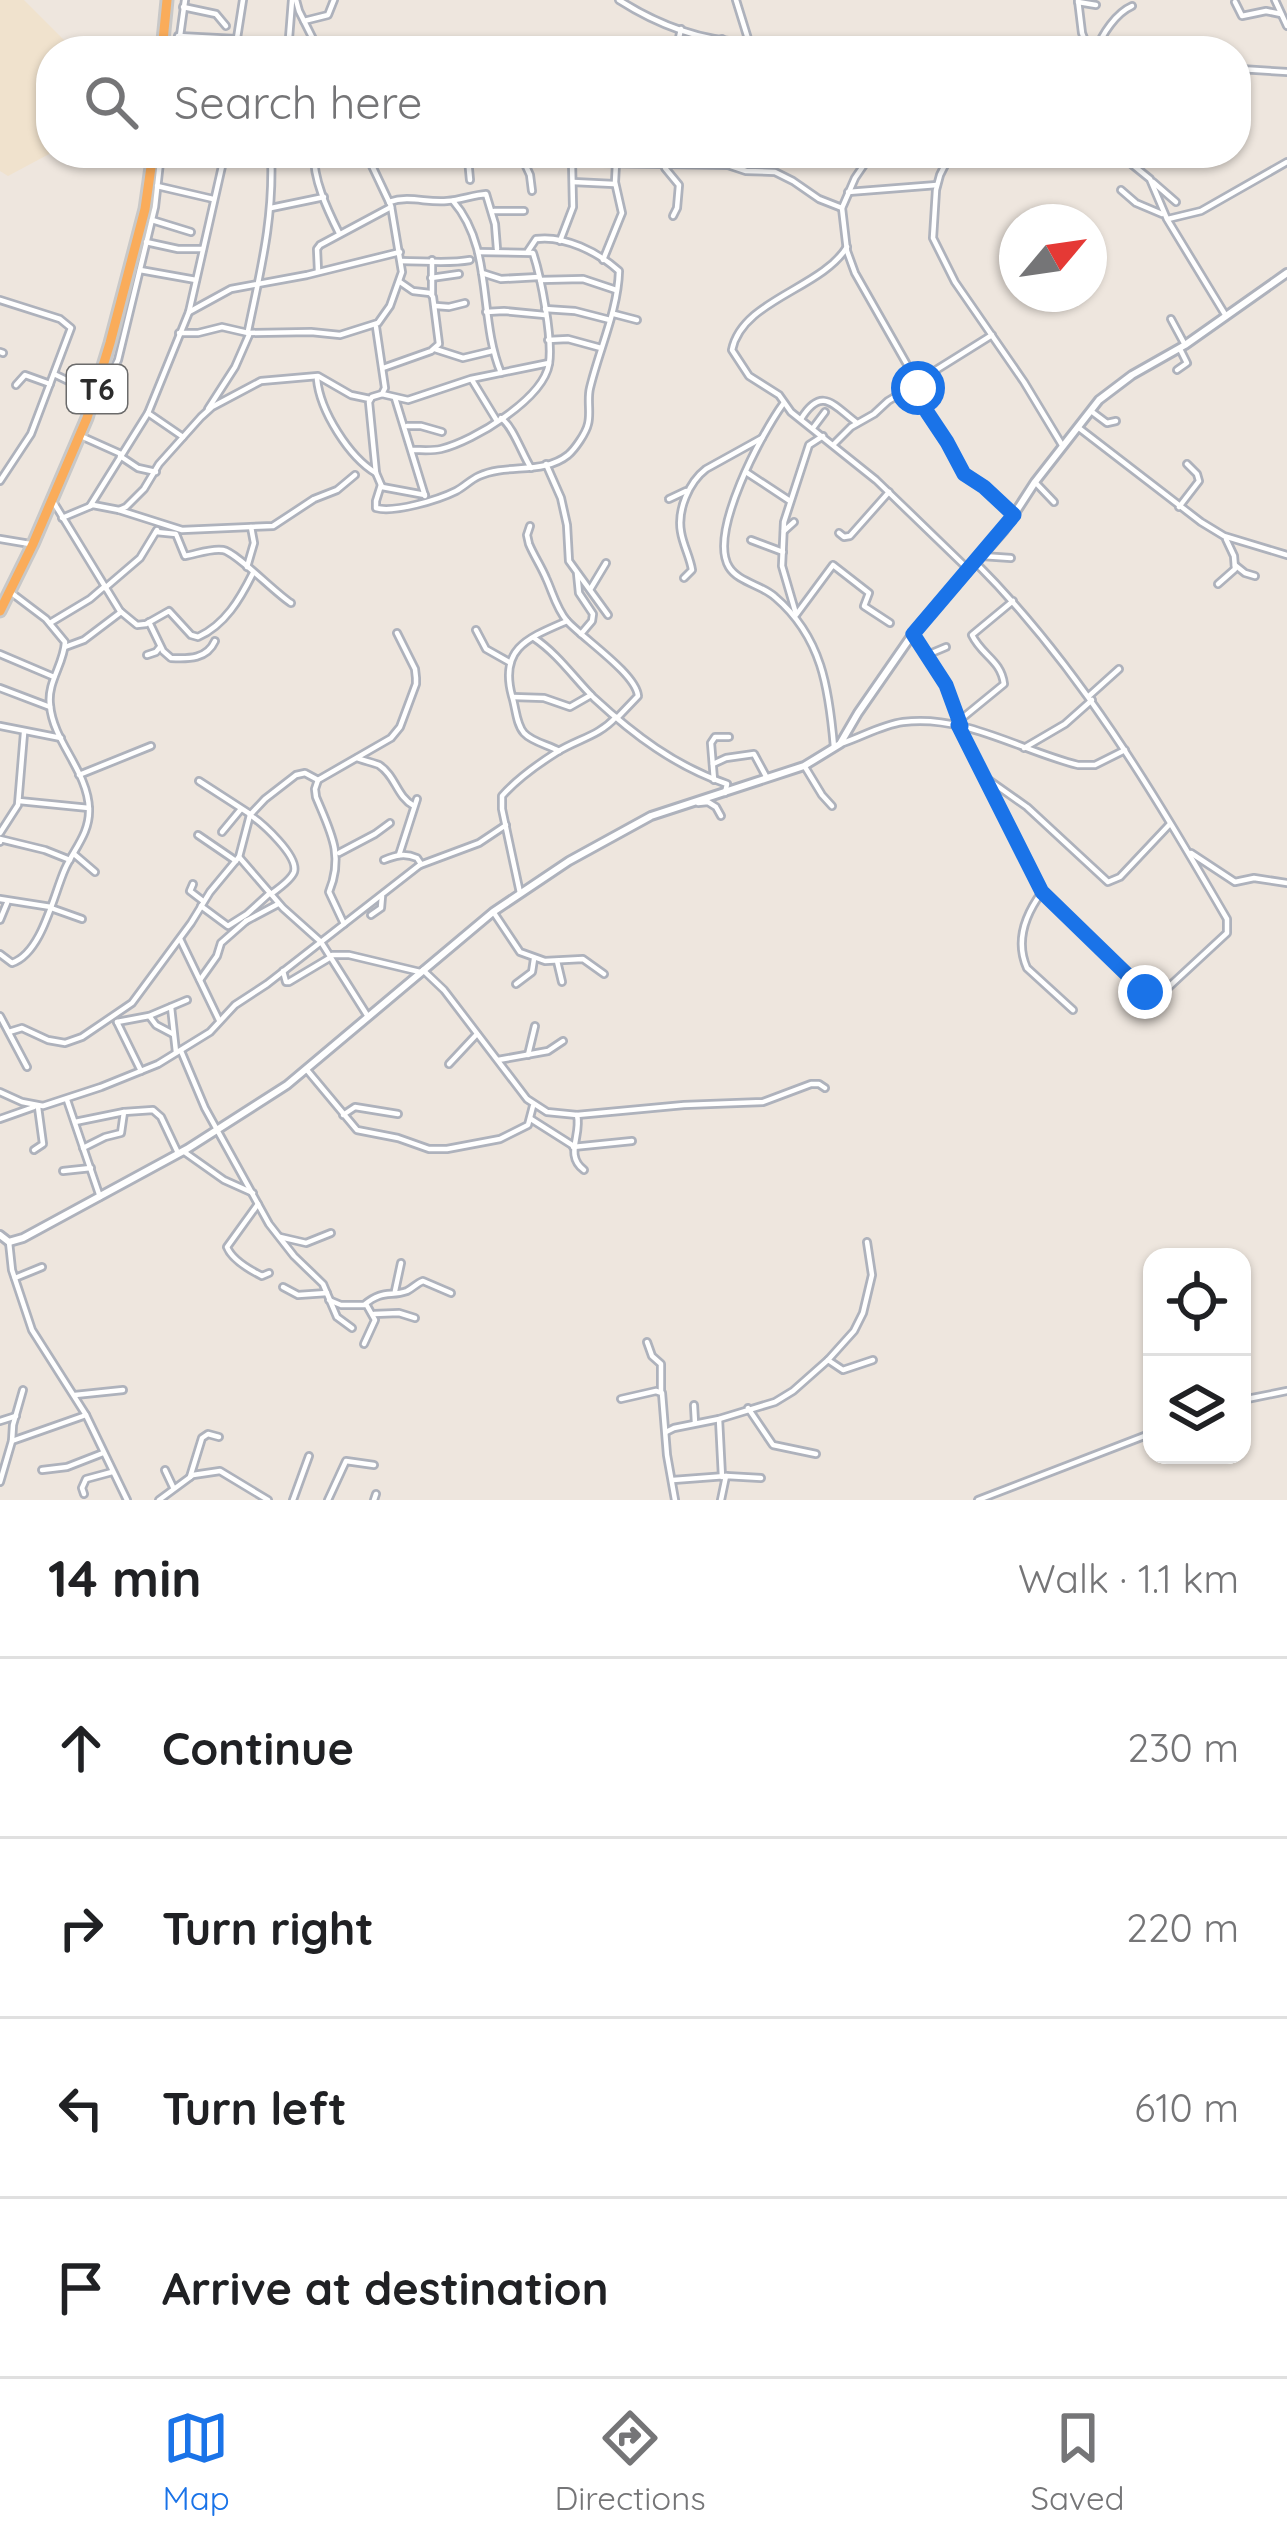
<!DOCTYPE html>
<html lang="en">
<head>
<meta charset="utf-8">
<style>
	body { margin:0; font-family:Quicksand,sans-serif; background:#f2f2f2; color:#202124 }
	.controls { position:absolute; right:36px; bottom:36px; display:grid; overflow:hidden; border-radius:24px; box-shadow:0 3px 9px #0004 }
	.controls button { width:108px; height:108px; display:grid; place-items:center; padding:0; border:0; border-bottom:3px solid #e0e0e0; background:#fff; color:#202124; font:60px sans-serif }
	.compass { position:absolute; left:999px; top:204px; width:108px; height:108px; border-radius:50%; background:#fff; box-shadow:0 3px 9px #0004; rotate:61deg }
	.stop { position:absolute; width:36px; height:36px; margin:-27px; border:9px solid #1a73e8; border-radius:50%; background:#fff }
	.stop.end { background:#1a73e8; border-color:#fff; box-shadow:0 3px 12px #0008 }
	.list { margin:0; padding:0; list-style:none }
	h2 { display:flex; justify-content:space-between; align-items:center; height:156px; margin:0; padding:0 48px; font-size:51px }
	h2 small { font-size:39px; font-weight:400; color:#757577 }
	.list li { display:grid; grid-template-columns:78px 1fr auto; gap:36px; align-items:center; box-sizing:border-box; height:180px; padding:0 48px; border-top:3px solid #e0e0e0 }
	.list b { display:block; font-size:45px; white-space:nowrap }
	.list em { font-size:39px; font-style:normal; color:#757577 }
	.icon { flex:none; width:66px; height:66px; fill:none; stroke:currentColor; stroke-width:2; stroke-linecap:round; stroke-linejoin:round }
	.map { position:relative; flex:none; width:1287px; height:1500px; overflow:hidden }
	.search { position:absolute; background:#fff; box-shadow:0 3px 9px #0004; left:36px; right:36px; top:36px; height:132px; display:flex; align-items:center; gap:30px; box-sizing:border-box; padding:0 42px; border-radius:48px; color:#757577; font-size:45px }
	.sheet { height:876px; background:#fff }
	nav { display:flex; justify-content:space-around; align-items:center; box-sizing:border-box; height:168px; border-top:3px solid #e0e0e0; background:#fff; font-size:33px; color:#757577 }
	nav a { display:grid; justify-items:center; gap:6px }
	nav .on { color:#1a73e8 }
	.map>svg:first-child { display:block }
	.education { fill:#f0e2cd }
	.lines { fill:none; stroke-linecap:round; stroke-linejoin:round }
	.minor-casing { stroke:#aeb2bc; stroke-width:10 }
	.tertiary-casing { stroke:#aeb2bc; stroke-width:12 }
	.trunk-casing { stroke:#c8c8c8; stroke-width:15 }
	.minor { stroke:#fff; stroke-width:4.5 }
	.tertiary { stroke:#fff; stroke-width:6 }
	.trunk { stroke:#faac5a; stroke-width:9 }
	.route { stroke:#1a73e8; stroke-width:15 }
	.labels { text-anchor:middle; dominant-baseline:central; stroke-width:12; stroke-linejoin:round; paint-order:stroke }
	.shield { fill:#fff; stroke:#6b6b6b; stroke-width:3 }
	.shield-label { font-size:30px; font-weight:bold; fill:#2c2c2c }
</style>
</head>
<body>
<div class="map">
<svg width="1287" height="1500" viewBox="0 0 1287 1500">
	<rect width="100%" height="100%" fill="#eee6de"/>
	<polygon class="education" points="0,0 24,0 75,51 51,51 51,153 8,176 0,171"/>
	<g class="lines">
		<g class="minor-casing">
			<g id="minor">
				<polyline points="296,0 299,11 319,51"/>
				<path d="M619,0C655,23 698,40 742,42C774,43 804,40 835,51"/>
				<polyline points="736,0 749,42"/>
				<polyline points="1078,0 1082,33 1089,51"/>
				<polyline points="1275,0 1287,26"/>
				<polyline points="1078,2 1096,5"/>
				<polyline points="1235,2 1242,16 1266,11 1281,14"/>
				<polyline points="183,7 216,14 226,26"/>
				<polyline points="304,21 328,15 334,0"/>
				<polyline points="180,36 185,0"/>
				<polyline points="175,51 178,36 236,39"/>
				<polyline points="235,51 243,0"/>
				<polyline points="288,51 292,0"/>
				<polyline points="676,51 681,29"/>
				<polyline points="718,51 722,39"/>
				<path d="M1096,51C1102,34 1116,13 1132,6"/>
				<polyline points="1240,69 1287,72"/>
				<path d="M314,153C313,179 327,209 339,233"/>
				<polyline points="441,153 485,161 728,165 746,171 775,172 793,181 819,199 842,208"/>
				<polyline points="872,153 855,178 842,208 847,251 855,273 913,375 927,412 947,442 959,466 964,474 984,487 1014,515"/>
				<polyline points="958,153 946,163 940,175 936,190 933,238 955,282 1024,382 1062,445"/>
				<polyline points="1118,153 1150,179 1167,219 1226,316"/>
				<polyline points="468,159 470,180"/>
				<polyline points="524,162 530,175 532,191"/>
				<polyline points="665,168 679,185 677,208 673,216"/>
				<polyline points="573,182 614,184"/>
				<polyline points="1153,182 1176,202"/>
				<polyline points="157,186 213,199"/>
				<polyline points="1121,190 1136,203 1162,214"/>
				<polyline points="848,192 937,185"/>
				<path d="M453,201C494,248 478,318 501,373"/>
				<path d="M389,202C410,195 426,203 447,201C461,200 473,195 486,194L495,224L497,249"/>
				<polyline points="271,208 324,197"/>
				<polyline points="494,211 524,211"/>
				<polyline points="1168,219 1201,211 1287,162"/>
				<polyline points="152,220 191,232"/>
				<polyline points="560,241 573,207 572,162"/>
				<polyline points="146,242 178,249 203,249"/>
				<path d="M847,247C821,289 742,300 732,350L749,376L779,395L791,412L876,480L968,569"/>
				<polyline points="432,260 432,295"/>
				<polyline points="603,260 622,213 615,182 616,163"/>
				<path d="M401,261C424,261 448,264 470,260"/>
				<polyline points="140,270 196,280"/>
				<polyline points="318,271 317,249 320,245 391,207"/>
				<polyline points="482,273 501,279 539,277"/>
				<polyline points="431,278 459,274"/>
				<polyline points="540,280 583,279 616,290"/>
				<polyline points="0,300 60,319 71,328 31,434 0,481"/>
				<polyline points="436,306 449,307 465,303"/>
				<polyline points="545,309 575,311 610,320"/>
				<polyline points="189,312 231,289 307,275 400,252"/>
				<polyline points="486,312 504,311 545,315"/>
				<polyline points="614,314 637,320"/>
				<polyline points="1171,319 1185,345"/>
				<polyline points="376,327 385,388 382,394 372,397 369,402 376,473 382,487 425,495"/>
				<path d="M248,331C261,268 274,218 271,153"/>
				<polyline points="179,333 198,333 222,327 248,333 311,332 340,335 378,323 390,306 402,272 391,206 366,153"/>
				<polyline points="548,340 568,339 601,348"/>
				<polyline points="435,349 463,358 492,351"/>
				<polyline points="0,352 3,353"/>
				<polyline points="383,368 431,351 439,344 433,297 430,293 413,291 400,282"/>
				<polyline points="1177,370 1187,363 1180,349"/>
				<polyline points="54,374 95,394"/>
				<polyline points="69,379 84,370 102,371"/>
				<path d="M317,379C320,411 349,457 376,473"/>
				<polyline points="472,380 497,421"/>
				<polyline points="16,385 25,375 50,384"/>
				<polyline points="917,385 928,375 992,335"/>
				<polyline points="97,389 107,382 118,360 155,207 161,153"/>
				<polyline points="382,394 408,400 471,379 549,363"/>
				<polyline points="395,398 425,496"/>
				<path d="M783,404C762,433 708,533 729,567C738,582 762,585 775,597C822,637 829,689 834,747"/>
				<polyline points="208,409 235,367 249,335"/>
				<polyline points="1091,411 1107,423 1116,421"/>
				<polyline points="148,413 183,437"/>
				<path d="M501,418C513,426 522,454 531,468"/>
				<path d="M801,419C822,385 834,406 857,423"/>
				<polyline points="407,426 421,426 442,432"/>
				<polyline points="813,428 825,412"/>
				<polyline points="1079,428 1201,522 1224,536 1287,555"/>
				<polyline points="83,437 121,454"/>
				<polyline points="833,445 851,427 874,414 888,401 908,389 916,388"/>
				<path d="M413,450C422,450 433,451 441,449C474,441 543,399 549,364C553,339 541,277 533,253L478,252"/>
				<polyline points="120,456 138,468 156,472"/>
				<polyline points="546,464 561,498 567,525 569,561 608,615"/>
				<polyline points="746,472 790,501"/>
				<polyline points="1035,482 1054,502"/>
				<path d="M381,485L376,501V508C394,513 438,500 456,491C464,487 470,480 479,476C507,463 543,475 568,455C575,449 586,433 588,424C591,413 587,400 590,388C599,350 618,310 619,271C598,252 564,235 536,239L528,251"/>
				<polyline points="669,499 686,491"/>
				<path d="M54,503L120,611L137,625L146,624L169,611L191,635L198,637C225,625 240,599 253,573"/>
				<polyline points="90,506 148,413 189,312 225,153"/>
				<polyline points="1179,507 1199,481 1197,474 1187,464"/>
				<polyline points="119,510 182,530 273,526 314,499 337,490 355,475"/>
				<polyline points="62,518 93,505 119,510 126,507 144,489 159,464 201,417 212,407 261,381 318,376 351,395 370,399"/>
				<path d="M530,526L527,535L529,544C534,556 541,566 546,578C553,593 556,608 567,621C585,640 636,674 638,696L618,717"/>
				<polyline points="784,531 794,522"/>
				<path d="M156,532L176,534L185,556C197,554 211,548 223,550C236,552 275,593 291,603"/>
				<polyline points="839,533 844,537 850,536 889,492"/>
				<polyline points="0,539 30,544"/>
				<polyline points="751,540 783,552"/>
				<polyline points="982,556 1011,558"/>
				<polyline points="1235,565 1245,573 1255,576"/>
				<polyline points="247,567 254,543 251,527"/>
				<polyline points="577,573 579,593 593,614 592,621 581,634"/>
				<path d="M684,578L692,570C690,557 683,545 681,532C677,510 689,482 706,469L762,438"/>
				<polyline points="1218,584 1235,569 1234,556 1226,539"/>
				<polyline points="105,588 140,558 157,530"/>
				<polyline points="591,588 606,563"/>
				<polyline points="796,614 782,566 784,522 809,445 823,436"/>
				<polyline points="796,615 833,565 869,593 864,606 890,623"/>
				<path d="M149,622L163,651L171,658C189,659 207,659 215,641"/>
				<polyline points="50,623 90,599 104,587"/>
				<polyline points="476,630 486,649 509,662"/>
				<polyline points="912,635 945,685 959,718"/>
				<path d="M534,638C558,654 574,678 594,698C634,735 675,766 727,784L725,793"/>
				<polyline points="65,647 84,640 121,612"/>
				<polyline points="0,654 54,677"/>
				<polyline points="147,655 156,652 160,647"/>
				<polyline points="927,655 946,647"/>
				<polyline points="0,688 50,707"/>
				<polyline points="1089,696 1119,669"/>
				<polyline points="513,697 544,698 570,707 591,695"/>
				<path d="M960,720L1004,684C1001,660 982,656 972,635L1013,601"/>
				<path d="M958,725L1042,892L1151,998L1159,996L1227,933V919C1153,792 1079,666 975,562"/>
				<polyline points="0,726 61,738"/>
				<path d="M840,744C862,737 881,725 903,722C964,714 1021,751 1078,765H1095L1125,750"/>
				<polyline points="1024,748 1065,724 1092,700"/>
				<path d="M559,751C549,745 532,742 524,733C516,724 516,708 512,696C499,648 528,638 567,621"/>
				<path d="M357,758C359,759 377,764 379,765C396,776 396,796 414,806"/>
				<polyline points="713,764 726,758 754,754 767,778"/>
				<polyline points="805,767 822,795 832,806"/>
				<polyline points="79,775 151,746"/>
				<polyline points="986,778 1027,807 1108,882 1120,877 1169,825"/>
				<path d="M318,780L315,789L316,797C331,833 344,855 329,892L344,924"/>
				<polyline points="714,780 711,743 715,737 729,737"/>
				<polyline points="199,781 250,814"/>
				<polyline points="19,801 89,808"/>
				<polyline points="698,803 708,802 716,807 721,816"/>
				<path d="M250,815C262,823 299,856 294,872C291,880 278,889 271,894"/>
				<polyline points="222,832 241,809"/>
				<polyline points="0,833 18,805 24,733"/>
				<polyline points="198,835 236,861"/>
				<polyline points="0,842 0,839 45,850 70,860"/>
				<polyline points="339,853 375,834 390,823"/>
				<polyline points="1191,853 1235,882 1254,878 1287,883"/>
				<polyline points="74,854 95,872"/>
				<polyline points="399,855 417,799"/>
				<polyline points="239,857 283,908 321,942 367,1015"/>
				<polyline points="420,865 479,843 506,825"/>
				<polyline points="193,884 190,891 203,901"/>
				<path d="M1042,892C1025,915 1015,941 1027,968L1073,1010"/>
				<path d="M520,893L502,809V796C516,780 538,764 557,752C578,739 599,736 616,717"/>
				<polyline points="0,899 51,907"/>
				<polyline points="201,906 228,926 247,914 270,893"/>
				<polyline points="51,908 82,919"/>
				<polyline points="494,913 520,952 545,961 583,959 604,974"/>
				<polyline points="371,915 381,908 382,896"/>
				<polyline points="0,920 7,903"/>
				<polyline points="246,921 278,904"/>
				<polyline points="180,939 219,1020"/>
				<path d="M0,954L12,963C42,953 53,896 65,869C74,849 90,833 89,809C88,771 53,742 50,705C47,682 64,664 65,642L46,619L9,591"/>
				<polyline points="332,955 349,955 420,972"/>
				<polyline points="557,961 562,982"/>
				<polyline points="423,970 444,990 527,1099 547,1112 577,1115 684,1105 763,1102 811,1084 819,1084 825,1088"/>
				<polyline points="283,971 286,982 289,982 331,957"/>
				<polyline points="200,980 217,956 221,943 246,921"/>
				<polyline points="516,984 532,972 534,959"/>
				<polyline points="171,1007 176,1052"/>
				<polyline points="0,1016 27,1067"/>
				<polyline points="150,1017 156,1025 173,1034"/>
				<polyline points="117,1022 149,1016 187,1000"/>
				<polyline points="117,1022 141,1071"/>
				<polyline points="9,1032 22,1028 48,1040 65,1043 82,1037 132,1003 191,923 210,892 239,857 250,815 265,799 296,775 305,773 318,780 391,738 400,727 416,684 416,678 415,669 397,633"/>
				<polyline points="181,1051 205,1108 269,1224 294,1256 323,1284 337,1317 352,1328"/>
				<polyline points="528,1055 535,1026"/>
				<polyline points="498,1060 548,1051 563,1041"/>
				<polyline points="449,1064 477,1034"/>
				<polyline points="307,1070 357,1130 398,1138 429,1149 447,1149 500,1139 528,1125 533,1106"/>
				<path d="M0,1092L22,1102L43,1106L101,1087L158,1064L210,1032L235,1005L267,984L421,864L417,858C405,853 396,855 384,860"/>
				<polyline points="67,1100 100,1197"/>
				<polyline points="343,1115 355,1107 398,1114"/>
				<path d="M577,1115C582,1135 564,1155 584,1170"/>
				<polyline points="0,1119 34,1107"/>
				<polyline points="531,1119 572,1145"/>
				<polyline points="75,1122 124,1112 153,1110 161,1117 178,1153"/>
				<polyline points="573,1147 632,1141"/>
				<polyline points="83,1148 105,1137 121,1133 124,1112"/>
				<polyline points="34,1150 43,1144 38,1107"/>
				<polyline points="183,1151 224,1180 253,1193"/>
				<polyline points="63,1171 91,1168"/>
				<path d="M258,1204L227,1247C232,1260 250,1270 262,1276L269,1273"/>
				<polyline points="280,1237 306,1243 331,1233"/>
				<polyline points="9,1242 12,1270 32,1330 86,1415 127,1500"/>
				<polyline points="15,1278 42,1267"/>
				<polyline points="283,1287 298,1295 327,1293"/>
				<polyline points="395,1291 401,1263"/>
				<path d="M329,1300L341,1305H364C383,1289 390,1297 407,1291C413,1288 417,1283 423,1281L451,1293"/>
				<polyline points="374,1314 399,1313 415,1318"/>
				<polyline points="647,1342 652,1356 661,1364 661,1391"/>
				<polyline points="364,1344 375,1320 366,1304"/>
				<polyline points="828,1360 843,1370 873,1360"/>
				<polyline points="75,1395 123,1390"/>
				<polyline points="621,1399 656,1391 662,1393 667,1455 675,1500"/>
				<polyline points="1242,1400 1287,1391"/>
				<polyline points="694,1405 695,1423"/>
				<polyline points="748,1408 773,1445 816,1454"/>
				<polyline points="719,1419 722,1477"/>
				<polyline points="0,1421 16,1416"/>
				<polyline points="666,1432 674,1428 719,1419 775,1402 793,1391 828,1360 854,1331 863,1313 872,1275 867,1242"/>
				<polyline points="12,1441 13,1425 23,1390"/>
				<polyline points="42,1470 67,1467 103,1453"/>
				<polyline points="165,1470 173,1487"/>
				<polyline points="190,1477 202,1438 208,1434 219,1437"/>
				<polyline points="673,1480 726,1476 761,1478"/>
				<polyline points="0,1482 12,1441 86,1415"/>
				<polyline points="84,1494 82,1488 86,1479 112,1472"/>
				<polyline points="159,1500 193,1475 220,1471 268,1500"/>
				<polyline points="293,1500 309,1456"/>
				<polyline points="328,1500 346,1461 374,1465"/>
				<polyline points="374,1500 376,1494"/>
				<polyline points="721,1500 726,1476"/>
				<polyline points="978,1500 1152,1433"/>
			</g>
		</g>
		<g class="tertiary-casing">
			<polyline id="tertiary" points="0,1235 9,1242 23,1238 187,1149 287,1085 493,912 569,861 651,816 804,766 840,744 858,713 912,635 1004,530 1035,482 1099,400 1132,375 1185,345 1287,273"/>
		</g>
		<g class="trunk-casing">
			<g id="trunk">
				<polyline points="162,51 167,0"/>
				<polyline points="0,611 33,544 87,418 110,343 145,209 153,153"/>
			</g>
		</g>
		<use href="#minor" class="minor"/>
		<use href="#tertiary" class="tertiary"/>
		<use href="#trunk" class="trunk"/>
	</g>
	<g class="lines">
		<polyline class="route" points="918,388 927,412 947,442 964,474 984,487 1014,515 913,634 946,685 961,726 958,725 1042,892 1145,992"/>
	</g>
	<g class="labels">
		<rect class="shield" x="67" y="365" width="60" height="48" rx="9"/>
		<g class="shield-label">
			<text x="97" y="389">T6</text>
		</g>
	</g>
</svg>
<div class="controls">
<button><svg class="icon" aria-label="locate" viewBox="0 0 24 24"><circle cx="12" cy="12" r="6"/><path d="M12 2v4M12 18v4M2 12h4M18 12h4"/></svg></button>
<button><svg class="icon" aria-label="layers" viewBox="0 0 24 24"><path d="M12 4l9 5-9 5-9-5zM3 14l9 5 9-5"/></svg></button>
</div>
<svg class="compass" viewBox="-18 -18 36 36"><path d="M0-13l5 13h-10z" fill="#e53935"/><path d="M0 13l5-13h-10z" fill="#757577"/></svg>
<div class="stop" style="left:918px;top:388px"></div>
<div class="stop end" style="left:1145px;top:992px"></div>
<div class="search"><svg class="icon" aria-label="search" viewBox="0 0 24 24"><circle cx="10" cy="10" r="6"/><path d="M15 15l6 6"/></svg>Search here</div>
</div>
<section class="sheet">
<h2>14 min<small>Walk · 1.1 km</small></h2>
<ul class="list">
<li><svg class="icon" aria-label="ahead" viewBox="0 0 24 24"><path d="M12 20V5M6 11l6-6 6 6"/></svg><div><b>Continue</b></div><em>230 m</em></li>
<li><svg class="icon" aria-label="right" viewBox="0 0 24 24"><path d="M7 20v-9h11M14 6l5 5-5 5"/></svg><div><b>Turn right</b></div><em>220 m</em></li>
<li><svg class="icon" aria-label="left" viewBox="0 0 24 24"><path d="M17 20v-9H6M10 6l-5 5 5 5"/></svg><div><b>Turn left</b></div><em>610 m</em></li>
<li><svg class="icon" aria-label="arrive" viewBox="0 0 24 24"><path d="M6 21V4h12l-3 4 3 4H6"/></svg><div><b>Arrive at destination</b></div></li>
</ul>
</section>
<nav>
<a class="on"><svg class="icon" aria-label="map" viewBox="0 0 24 24"><path d="M3 6l6-2 6 2 6-2v14l-6 2-6-2-6 2zM9 4v14M15 6v14"/></svg>Map</a>
<a><svg class="icon" aria-label="directions" viewBox="0 0 24 24"><path d="M12 3l9 9-9 9-9-9zM9 14v-3h6M13 9l2 2-2 2"/></svg>Directions</a>
<a><svg class="icon" aria-label="saved" viewBox="0 0 24 24"><path d="M7 4h10v16l-5-4-5 4z"/></svg>Saved</a>
</nav>
</body>
</html>
